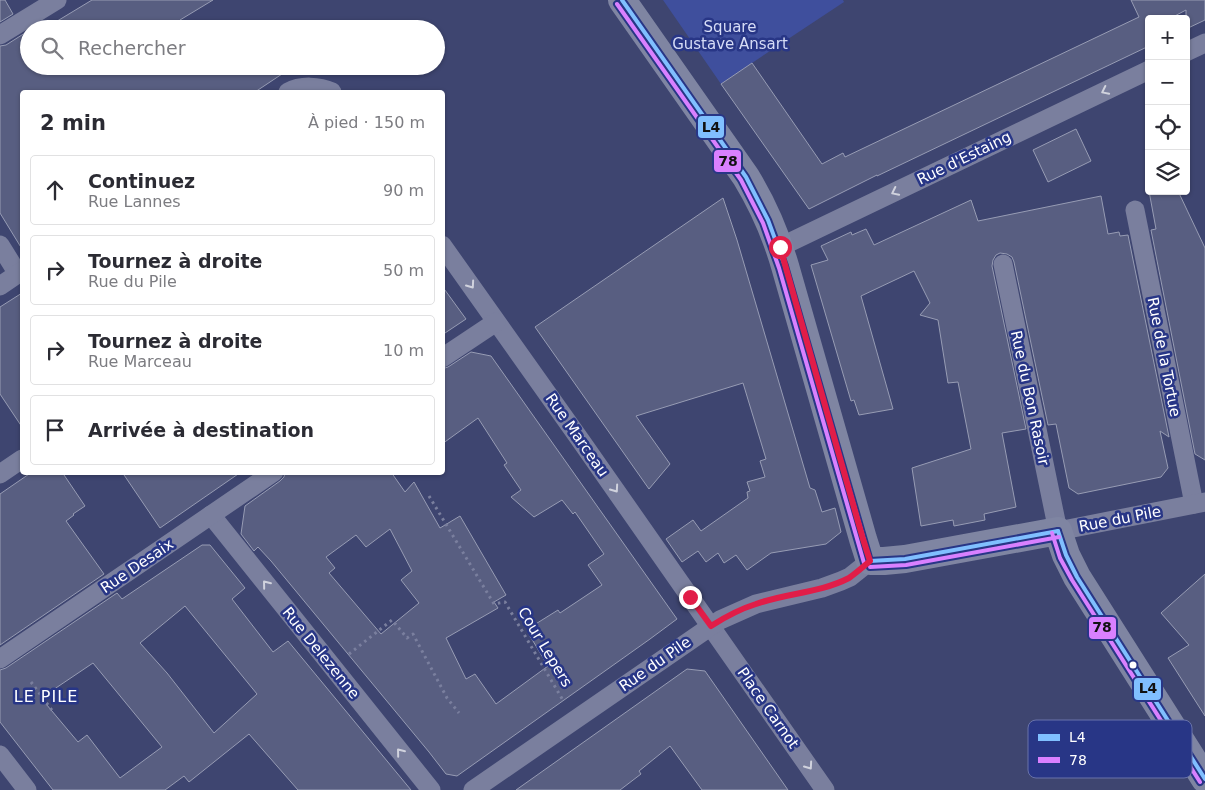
<!DOCTYPE html>
<html lang="fr">
<head>
<meta charset="utf-8">
<style>
	body { margin:0; font-family:"DejaVu Sans",sans-serif; background:#f2f2f3; color:#2b2b33 }
	.controls { position:absolute; right:15px; top:15px; display:grid; overflow:hidden; border-radius:5px; box-shadow:0 1px 4px #0004 }
	.controls button { width:45px; height:45px; display:grid; place-items:center; padding:0; border:0; border-bottom:1px solid #e1e1e2; background:#fff; color:#2b2b33; font:25px sans-serif }
	.stop { position:absolute; width:15px; height:15px; margin:-11px; border:4px solid #e11d48; border-radius:50%; background:#fff }
	.stop.end { background:#e11d48; border-color:#fff; box-shadow:0 1px 5px #0008 }
	.list { margin:0; padding:0; list-style:none }
	h2 { display:flex; justify-content:space-between; align-items:center; height:65px; margin:0; padding:0 20px; font-size:21px }
	h2 small { font-size:16px; font-weight:400; color:#7c7c81 }
	.list li { display:grid; grid-template-columns:32px 1fr auto; gap:15px; align-items:center; box-sizing:border-box; height:70px; margin:0 10px 10px; padding:0 10px; border:1px solid #e1e1e2; border-radius:5px }
	.list b { display:block; font-size:19px; white-space:nowrap }
	.list p { margin:0; font-size:16px; white-space:nowrap; color:#7c7c81 }
	.list em { font-size:16px; font-style:normal; color:#7c7c81 }
	.icon { flex:none; width:28px; height:28px; fill:none; stroke:currentColor; stroke-width:2; stroke-linecap:round; stroke-linejoin:round }
	.map { position:relative; flex:none; width:1205px; height:790px; overflow:hidden }
	.search { position:absolute; background:#fff; box-shadow:0 1px 4px #0004; left:20px; top:20px; width:425px; height:55px; display:flex; align-items:center; gap:12px; box-sizing:border-box; padding:0 18px; border-radius:28px; color:#7c7c81; font-size:19px }
	.panel { position:absolute; background:#fff; box-shadow:0 1px 4px #0004; left:20px; top:90px; width:425px; height:385px; border-radius:5px }
	.map>svg:first-child { display:block }
	.green { fill:#3f4f9d }
	.building { fill:#585e81; stroke:#979cb4; fill-rule:evenodd }
	.lines { fill:none; stroke-linecap:round; stroke-linejoin:round }
	.path { stroke:#7a7f9e; stroke-width:3; stroke-dasharray:2.5 4; stroke-linecap:butt }
	.street { stroke:#7a7f9e; stroke-width:19 }
	.secondary { stroke:#7f85a2; stroke-width:28 }
	.bus-1-casing { stroke:#283686; stroke-width:8 }
	.bus-2-casing { stroke:#283686; stroke-width:8 }
	.bus-1 { stroke:#80bfff; stroke-width:4 }
	.bus-2 { stroke:#d980ff; stroke-width:4 }
	.oneway { stroke:#d0d2dd }
	.route { stroke:#e11d48; stroke-width:6 }
	.bus-dot { fill:#fff; stroke:#283686; stroke-width:2 }
	.labels { text-anchor:middle; dominant-baseline:central; stroke-width:5; stroke-linejoin:round; paint-order:stroke }
	.park-label { font-size:15px; fill:#d6dcf6; stroke:#283686 }
	.street-label { font-size:15px; fill:#fff; stroke:#283686 }
	.neighbourhood-label { font-size:16px; letter-spacing:1px; fill:#fff; stroke:#283686 }
	.key { fill:#283686; stroke:#6872aa; stroke-width:1 }
	.key-label { font-size:14px; fill:#fff }
	.line-badge { stroke:#283686; stroke-width:2 }
	.pale-badge-label { font-size:14px; text-anchor:middle; font-weight:bold; fill:#111 }
</style>
</head>
<body>
<div class="map">
<svg width="1205" height="790" viewBox="0 0 1205 790">
	<rect width="100%" height="100%" fill="#3e4570"/>
	<polygon class="green" points="663,0 843,0 844,2 752,63 721,84"/>
	<g class="building">
		<polygon points="0,0 5,0 13,14 0,22"/>
		<polygon points="92,0 213,0 180,20 185,29 44,29"/>
		<polygon points="1131,0 1205,0 1205,20 1186,29 1186,10 1169,19 1149,19 1149,46 877,176 877,175 809,209 721,84 752,63 822,164 843,153 845,157 1139,17"/>
		<polygon points="25,33 29,38 29,66 294,66 255,92 22,92 22,249 0,213 0,46 6,45"/>
		<polygon points="1076,129 1091,161 1048,182 1033,150"/>
		<polygon points="1149,191 1178,191 1205,248 1205,460 1195,454 1151,230 1156,229"/>
		<polygon points="1101,196 1108,234 1119,232 1120,236 1128,235 1169,437 1160,431 1168,468 1161,477 1078,494 1069,488 1056,424 1048,425 1014,262 1012,257 1007,254 1000,253 996,255 993,260 992,266 1026,429 1002,433 1016,507 984,514 985,520 954,526 953,520 921,526 912,468 971,449 958,382 948,383 938,320 920,315 930,303 914,271 861,296 893,409 859,415 854,400 851,401 811,265 828,260 821,246 851,232 852,235 866,229 874,245 971,200 978,221"/>
		<polygon points="723,198 737,240 810,488 815,490 822,512 835,508 841,532 826,544 771,553 747,570 736,555 724,563 718,553 706,562 698,551 682,562 666,539 693,520 701,531 748,498 747,492 750,491 747,482 765,477 760,461 766,459 743,383 636,416 670,464 649,489 535,327"/>
		<polygon points="442,286 466,319 442,335"/>
		<polygon points="22,293 22,427 0,394 0,307"/>
		<path d="M471,352L491,356L677,619L650,639L457,776L446,774L429,752L271,561L258,547L254,551L241,534L245,506L280,481L284,477L285,472H391L405,492L414,482L440,528L460,516L506,595L494,602L498,608L446,638L466,679L475,674L496,704L548,666L530,636L538,631L534,625L558,610L560,613L602,585L588,565L604,554L575,512L573,514L562,500L534,517L511,497L521,490L504,465L507,463L478,418L442,444V369L448,367ZM390,529L412,571L401,580L419,603L381,634L329,573L335,568L326,557L356,535L366,547Z"/>
		<polygon points="32,472 62,472 85,506 73,514 74,515 66,521 104,574 0,645 0,494"/>
		<polygon points="122,472 241,472 160,528"/>
		<path d="M202,545H210L245,588L232,599L273,652L288,641L411,790H298L249,734L189,782L184,776L165,790H53L0,722V670L6,668L117,593L122,599ZM185,606L257,694L214,733L167,673L140,643ZM93,663L162,747L120,778L87,735L78,742L41,698Z"/>
		<polygon points="1205,574 1205,716 1168,658 1189,645 1161,613"/>
		<polygon points="687,669 705,671 788,790 702,790 670,746 639,771 641,774 620,790 516,790"/>
	</g>
	<g class="lines">
		<g class="path">
			<polyline points="429,496 494,604 505,602 564,702"/>
			<polyline points="349,654 392,620 407,638 413,634 447,698 459,713"/>
			<polyline points="31,682 54,713"/>
		</g>
		<g class="street">
			<polyline points="0,35 57,0"/>
			<polyline points="1186,52 1205,43"/>
			<path d="M288,92C301,85 319,86 332,92"/>
			<polyline points="1135,210 1194,504"/>
			<polyline points="0,245 18,274"/>
			<polyline points="442,245 581,441 825,790"/>
			<polyline points="780,247 1149,70"/>
			<polyline points="1003,264 1058,531 1205,502"/>
			<polyline points="0,286 22,271"/>
			<polyline points="442,358 496,322"/>
			<polyline points="0,474 22,459"/>
			<polyline points="211,515 431,790"/>
			<polyline points="0,659 274,472"/>
			<polyline points="0,755 27,790"/>
			<polyline points="473,790 720,620 756,604 822,588 841,581 850,577 870,561"/>
		</g>
		<path class="secondary" d="M622,0L746,177C763,205 776,235 785,266L863,539L870,561H884L905,559L1058,531L1066,555L1077,577L1205,779"/>
		<g class="bus-1-casing">
			<g id="bus-1">
				<polyline points="622,0 746,177 768,220 785,266 870,561"/>
				<polyline points="1058,531 1066,555 1077,577 1205,779"/>
				<polyline points="870,561 905,559 1058,531"/>
			</g>
		</g>
		<g class="bus-2-casing">
			<g id="bus-2">
				<polyline points="617,4 741,180 763,223 779,268 864,563"/>
				<polyline points="1052,533 1060,558 1072,580 1200,782"/>
				<polyline points="870,567 906,565 1059,537"/>
			</g>
		</g>
		<use href="#bus-1" class="bus-1"/>
		<use href="#bus-2" class="bus-2"/>
	</g>
	<defs><path id="oneway-chevron" d="M-2-3.5L2.5 0L-2 3.5" fill="none" stroke-width="1.6" stroke-linecap="round" stroke-linejoin="round" transform="scale(1.25)"/></defs>
	<g class="oneway">
		<use href="#oneway-chevron" transform="translate(1105 91) rotate(154)"/>
		<use href="#oneway-chevron" transform="translate(895 192) rotate(154)"/>
		<use href="#oneway-chevron" transform="translate(471 285) rotate(55)"/>
		<use href="#oneway-chevron" transform="translate(615 489) rotate(55)"/>
		<use href="#oneway-chevron" transform="translate(266 584) rotate(-129)"/>
		<use href="#oneway-chevron" transform="translate(400 752) rotate(-129)"/>
		<use href="#oneway-chevron" transform="translate(809 766) rotate(55)"/>
	</g>
	<g class="lines">
		<path class="route" d="M690,597L711,626C725,617 740,609 756,604C786,593 820,593 849,578C856,573 863,567 870,561L863,539L780,247"/>
	</g>
	<circle class="bus-dot" cx="1133" cy="665" r="4.5"/>
	<g class="labels">
		<g class="park-label">
			<text x="730" y="27">Square<tspan x="730" dy="17">Gustave Ansart</tspan></text>
		</g>
		<g class="street-label">
			<text transform="translate(964 158) rotate(-26)">Rue d'Estaing</text>
			<text transform="translate(1164 357) rotate(79)">Rue de la Tortue</text>
			<text transform="translate(1030 398) rotate(78)">Rue du Bon Rasoir</text>
			<text transform="translate(577 435) rotate(55)">Rue Marceau</text>
			<text transform="translate(1120 519) rotate(-11)">Rue du Pile</text>
			<text transform="translate(137 566) rotate(-34)">Rue Desaix</text>
			<text transform="translate(545 647) rotate(59)">Cour Lepers</text>
			<text transform="translate(321 653) rotate(51)">Rue Delezenne</text>
			<text transform="translate(655 664) rotate(-35)">Rue du Pile</text>
			<text transform="translate(768 708) rotate(55)">Place Carnot</text>
		</g>
		<g class="neighbourhood-label">
			<text x="46" y="696">LE PILE</text>
		</g>
	</g>
	<rect x="1028" y="720" width="164" height="58" rx="8" class="key"/>
	<rect x="1038" y="734" width="22" height="7" fill="#80bfff"/>
	<rect x="1038" y="757" width="22" height="6" fill="#d980ff"/>
	<g class="key-label">
		<text x="1069" y="742">L4</text>
		<text x="1069" y="765">78</text>
	</g>
	<g class="line-badge">
		<rect x="697" y="115" width="28" height="24" rx="5" fill="#80bfff"/>
		<rect x="713" y="149" width="29" height="24" rx="5" fill="#d980ff"/>
		<rect x="1088" y="616" width="29" height="24" rx="5" fill="#d980ff"/>
		<rect x="1133" y="677" width="29" height="24" rx="5" fill="#80bfff"/>
	</g>
	<g class="pale-badge-label">
		<text x="711" y="132">L4</text>
		<text x="728" y="166">78</text>
		<text x="1102" y="632">78</text>
		<text x="1148" y="693">L4</text>
	</g>
</svg>
<div class="controls">
<button>+</button>
<button>−</button>
<button><svg class="icon" aria-label="locate" viewBox="0 0 24 24"><circle cx="12" cy="12" r="6"/><path d="M12 2v4M12 18v4M2 12h4M18 12h4"/></svg></button>
<button><svg class="icon" aria-label="layers" viewBox="0 0 24 24"><path d="M12 4l9 5-9 5-9-5zM3 14l9 5 9-5"/></svg></button>
</div>
<div class="stop" style="left:780px;top:247px"></div>
<div class="stop end" style="left:690px;top:597px"></div>
<div class="search"><svg class="icon" aria-label="search" viewBox="0 0 24 24"><circle cx="10" cy="10" r="6"/><path d="M15 15l6 6"/></svg>Rechercher</div>
<section class="panel">
<h2>2 min<small>À pied · 150 m</small></h2>
<ul class="list">
<li><svg class="icon" aria-label="ahead" viewBox="0 0 24 24"><path d="M12 20V5M6 11l6-6 6 6"/></svg><div><b>Continuez</b><p>Rue Lannes</p></div><em>90 m</em></li>
<li><svg class="icon" aria-label="right" viewBox="0 0 24 24"><path d="M7 20v-9h11M14 6l5 5-5 5"/></svg><div><b>Tournez à droite</b><p>Rue du Pile</p></div><em>50 m</em></li>
<li><svg class="icon" aria-label="right" viewBox="0 0 24 24"><path d="M7 20v-9h11M14 6l5 5-5 5"/></svg><div><b>Tournez à droite</b><p>Rue Marceau</p></div><em>10 m</em></li>
<li><svg class="icon" aria-label="arrive" viewBox="0 0 24 24"><path d="M6 21V4h12l-3 4 3 4H6"/></svg><div><b>Arrivée à destination</b></div></li>
</ul>
</section>
</div>
</body>
</html>
